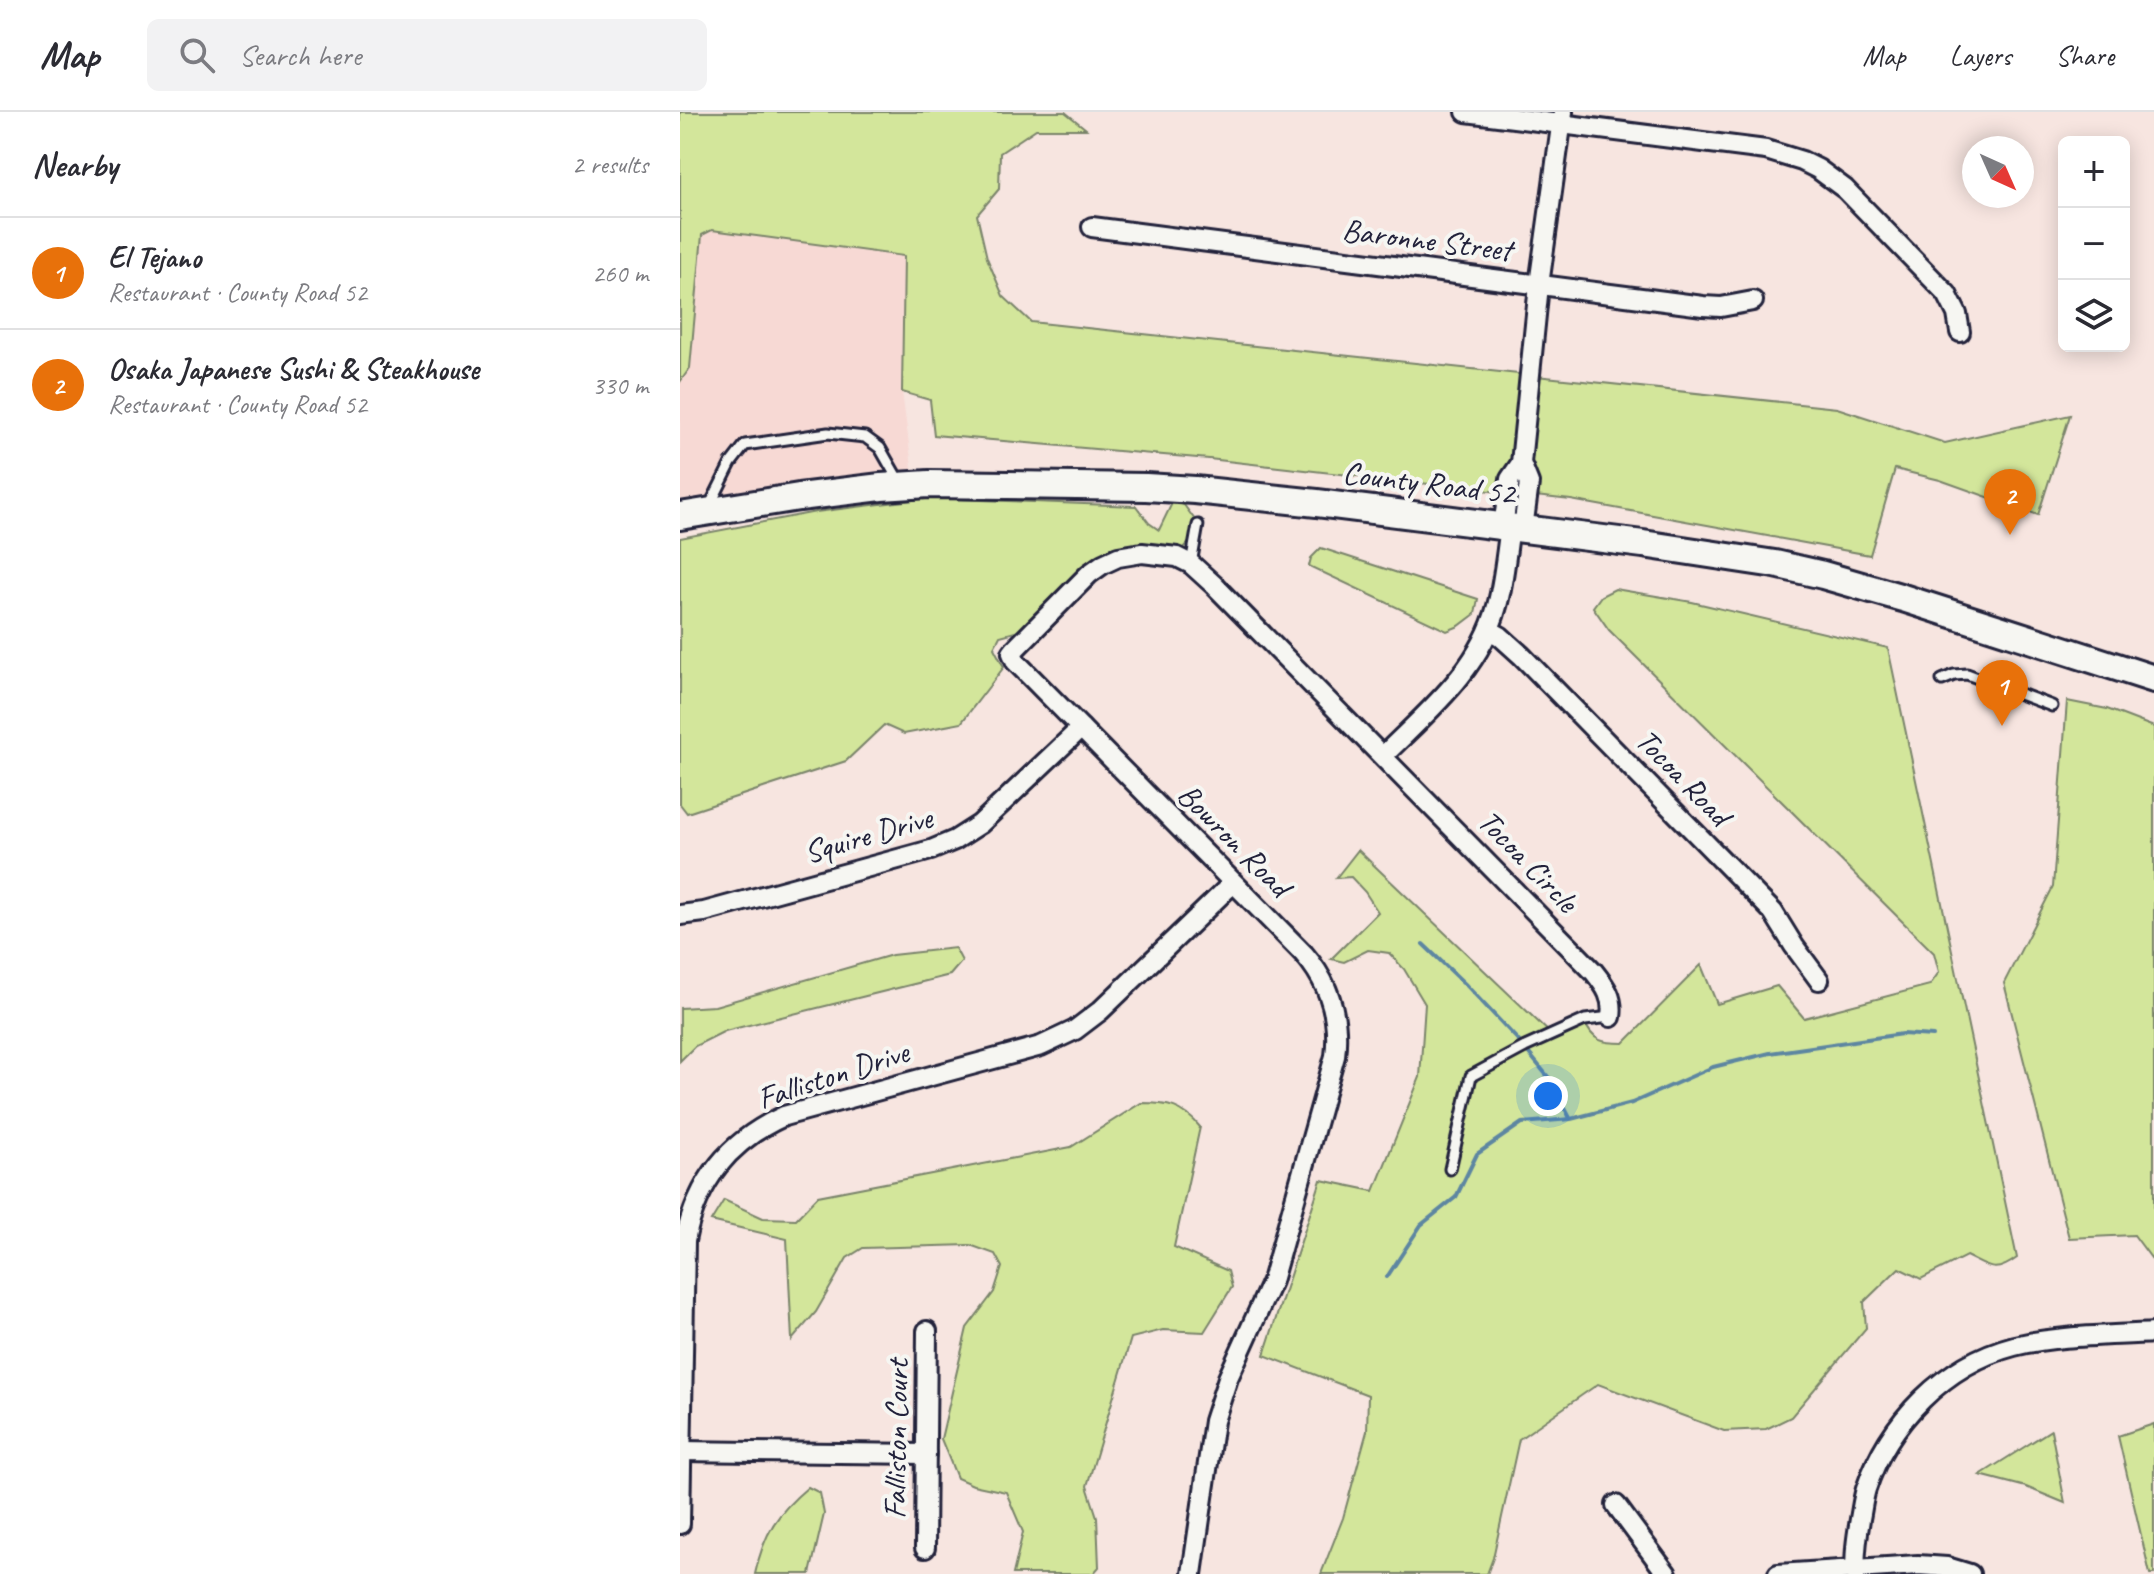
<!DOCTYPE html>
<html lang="en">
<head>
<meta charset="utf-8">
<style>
	body { margin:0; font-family:Caveat,sans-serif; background:#f2f2f3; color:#2b2b33 }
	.controls { position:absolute; right:24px; top:24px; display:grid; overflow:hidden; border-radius:12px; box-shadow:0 4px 20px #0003 }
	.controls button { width:72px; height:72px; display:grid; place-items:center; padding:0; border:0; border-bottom:2px solid #e1e1e2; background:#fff; color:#2b2b33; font:40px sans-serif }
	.compass { position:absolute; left:1282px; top:24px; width:72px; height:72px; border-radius:50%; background:#fff; box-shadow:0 4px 20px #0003; rotate:135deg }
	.you { position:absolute; left:868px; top:984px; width:28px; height:28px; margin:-20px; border:6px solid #fff; border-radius:50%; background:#1a73e8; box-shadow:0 0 0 12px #1a73e833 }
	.badge { display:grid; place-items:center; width:52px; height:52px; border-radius:50%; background:#111827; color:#fff; font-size:26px; font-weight:700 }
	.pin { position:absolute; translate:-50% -66px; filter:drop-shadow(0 2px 4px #0008) }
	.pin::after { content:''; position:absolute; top:42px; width:28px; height:24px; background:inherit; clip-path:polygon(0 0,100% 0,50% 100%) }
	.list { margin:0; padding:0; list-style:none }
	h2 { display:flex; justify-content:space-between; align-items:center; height:104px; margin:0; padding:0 32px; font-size:34px }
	h2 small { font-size:26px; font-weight:400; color:#7c7c81 }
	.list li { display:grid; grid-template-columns:52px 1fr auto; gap:24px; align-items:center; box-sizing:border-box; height:112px; padding:0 32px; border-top:2px solid #e1e1e2 }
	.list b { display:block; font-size:30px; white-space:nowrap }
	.list p { margin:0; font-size:26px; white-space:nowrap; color:#7c7c81 }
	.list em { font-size:26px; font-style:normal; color:#7c7c81 }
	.icon { flex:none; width:44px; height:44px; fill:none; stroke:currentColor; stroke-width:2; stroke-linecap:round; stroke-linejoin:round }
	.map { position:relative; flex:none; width:1474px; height:1462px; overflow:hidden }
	header { display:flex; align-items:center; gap:48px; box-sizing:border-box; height:112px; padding:0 40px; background:#fff; border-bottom:2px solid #e1e1e2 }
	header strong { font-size:38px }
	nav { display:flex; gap:44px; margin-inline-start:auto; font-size:28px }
	.search { width:560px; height:72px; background:#f2f2f3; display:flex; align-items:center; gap:20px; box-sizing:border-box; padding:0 28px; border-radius:12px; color:#7c7c81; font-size:30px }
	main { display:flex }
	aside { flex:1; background:#fff }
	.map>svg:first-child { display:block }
	.built { fill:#f7d9d4 }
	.green { fill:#d3e69b; stroke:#7a846b; stroke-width:2 }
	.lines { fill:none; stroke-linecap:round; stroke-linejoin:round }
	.stream { stroke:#5d86a1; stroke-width:4 }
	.service-casing { stroke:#22223b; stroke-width:15 }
	.minor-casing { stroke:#22223b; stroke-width:24 }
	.secondary-casing { stroke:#22223b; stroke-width:32 }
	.service { stroke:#f6f6f2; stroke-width:9 }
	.minor { stroke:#f6f6f2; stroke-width:18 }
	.secondary { stroke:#f6f6f2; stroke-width:26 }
	.labels { text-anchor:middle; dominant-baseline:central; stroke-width:8; stroke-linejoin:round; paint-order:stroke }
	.street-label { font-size:32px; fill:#22223b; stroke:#f6f6f2 }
</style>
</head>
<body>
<header>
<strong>Map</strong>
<div class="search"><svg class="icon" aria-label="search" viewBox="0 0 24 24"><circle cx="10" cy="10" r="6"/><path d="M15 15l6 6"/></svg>Search here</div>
<nav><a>Map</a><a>Layers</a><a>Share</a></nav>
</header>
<main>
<aside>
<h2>Nearby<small>2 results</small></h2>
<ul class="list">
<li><span class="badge" style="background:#e8710a">1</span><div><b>El Tejano</b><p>Restaurant · County Road 52</p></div><em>260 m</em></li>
<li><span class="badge" style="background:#e8710a">2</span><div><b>Osaka Japanese Sushi &amp; Steakhouse</b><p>Restaurant · County Road 52</p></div><em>330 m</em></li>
</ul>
</aside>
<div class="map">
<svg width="1474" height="1462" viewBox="0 0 1474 1462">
	<rect width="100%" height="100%" fill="#f7e5e0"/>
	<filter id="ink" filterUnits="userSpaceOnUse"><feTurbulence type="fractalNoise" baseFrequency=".0125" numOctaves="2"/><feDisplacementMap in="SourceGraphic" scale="16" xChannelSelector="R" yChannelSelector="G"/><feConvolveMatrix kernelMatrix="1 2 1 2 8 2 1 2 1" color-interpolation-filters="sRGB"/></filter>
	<g filter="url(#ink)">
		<polygon class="built" points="32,118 225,144 222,280 233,362 189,363 0,401 0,133"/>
		<g class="green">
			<polygon points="0,0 385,0 406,17 356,17 320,41 319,77 297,103 307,146 323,184 351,210 1157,296 1265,331 1390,303 1358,403 1260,368 1215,357 1190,443 891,388 529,347 254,323 250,288 222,280 224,144 32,118 22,123 10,256 0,270"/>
			<polygon points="249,386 456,394 469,411 479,418 493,389 504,393 515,408 512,427 504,436 469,432 445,437 403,456 339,519 320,524 314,536 324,555 281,611 224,622 204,613 166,649 7,701 0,692 0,426 136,400"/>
			<polygon points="641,436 798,487 795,502 779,514 767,519 629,454 631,446"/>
			<path d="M935,477L1012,490L1208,536L1337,1146C1314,1163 1309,1155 1286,1144L1241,1167L1219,1156L1184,1190L1186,1216L1111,1305L1086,1317L1044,1319L918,1272L839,1327L813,1446L807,1462H641L663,1406L687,1319L688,1283L584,1243L641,1068L694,1079L740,965L745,892L724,857L709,841L688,838L664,850L651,847L698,800L685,780L671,765L656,766L678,738L873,924L904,909C913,930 923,931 944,931L1021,853L1037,892L1097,874L1124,906L1250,873L1259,860L1254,841L929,518L913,495L921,484Z"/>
			<polygon points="1387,589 1427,597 1474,615 1474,1150 1454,1123 1389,1126 1324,871 1373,775"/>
			<polygon points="275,836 282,849 270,863 45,919 15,934 0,949 0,896 35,894 212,843"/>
			<path d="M461,991C488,991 503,994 520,1015L494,1135L548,1159L552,1175L524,1220L483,1218L451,1226L407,1374L417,1405L419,1455L413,1462H333L343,1420L326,1380L293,1373L277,1366L261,1327L287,1216L314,1180L322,1155L315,1142L290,1133L183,1136L167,1146L136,1200L112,1228L107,1127L31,1109L44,1088L83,1106L116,1107L138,1084L391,1035Z"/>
			<polygon points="1474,1312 1474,1462 1470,1462 1438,1324"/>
			<polygon points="1371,1318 1385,1391 1346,1375 1300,1363"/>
			<path d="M128,1375L140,1381L144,1402L130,1462H75C84,1421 97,1401 128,1375Z"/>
		</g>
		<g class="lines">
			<g class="stream">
				<polyline points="743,832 786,873 837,927 869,966 890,1006"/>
				<polyline points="707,1165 741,1113 776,1085 797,1042 842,1011 891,1007 952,991 1033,955 1090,941 1222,922 1253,924"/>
			</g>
			<g class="service-casing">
				<g id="service">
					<polyline points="30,393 51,351 65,333 148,321 185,325 200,336 220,371"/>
					<polyline points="511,452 518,413"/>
					<polyline points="1262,568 1274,563 1287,562 1372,594"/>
					<polyline points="770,1057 791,964 845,935 905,908 931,905"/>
				</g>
			</g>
			<g class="minor-casing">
				<g id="minor">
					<polyline points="786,0 1086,38 1122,49 1138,57 1165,77 1267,182 1277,202 1280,220"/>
					<polyline points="412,115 1023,194 1041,195 1073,189"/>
					<polyline points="823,414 830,367 841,351"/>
					<polyline points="843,417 849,371 841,351 859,173 883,0"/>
					<polyline points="809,518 820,524 841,543 1093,800 1114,834 1139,868"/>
					<path d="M703,644C748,599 800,558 817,494C824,469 826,441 830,415"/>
					<polyline points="0,803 24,800 251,738 275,728 300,712 401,616"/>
					<polyline points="0,1339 246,1342"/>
					<polyline points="936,1393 987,1462"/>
					<path d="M0,1412L5,1129C17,1069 49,1029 104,1004L361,934L395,918L420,899L553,771"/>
					<polyline points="245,1436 247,1219"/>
					<path d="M512,1462L534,1309L548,1266L592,1169L655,944C660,905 650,872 624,842L336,550L332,541L335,537L409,462L423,452L438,445L462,441L497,445L511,452L534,473L914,860C926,875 934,886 931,905"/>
					<polyline points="1098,1462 1238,1453 1267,1455 1290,1462"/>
					<path d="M1176,1462C1174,1444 1177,1425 1180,1407C1182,1397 1183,1387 1186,1377C1208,1310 1265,1252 1334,1234C1379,1223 1428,1224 1474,1221"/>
				</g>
			</g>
			<g class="secondary-casing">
				<polyline id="secondary" points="0,404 119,385 201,375 249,372 466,375 515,378 637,391 963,432 1095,452 1143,463 1223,486 1474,567"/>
			</g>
			<use href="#service" class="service"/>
			<use href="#minor" class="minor"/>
			<use href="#secondary" class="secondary"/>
		</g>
	</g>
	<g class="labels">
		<g class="street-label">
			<text transform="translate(747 128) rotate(7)">Baronne Street</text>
			<text transform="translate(749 371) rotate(7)">County Road 52</text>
			<text transform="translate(1003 665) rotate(46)">Tocoa Road</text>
			<text transform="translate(188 723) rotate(-16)">Squire Drive</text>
			<text transform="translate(554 728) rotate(45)">Bowron Road</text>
			<text transform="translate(848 749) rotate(46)">Tocoa Circle</text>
			<text transform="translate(153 963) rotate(-18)">Falliston Drive</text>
			<text transform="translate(216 1327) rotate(-89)">Falliston Court</text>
		</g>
	</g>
</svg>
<div class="controls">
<button>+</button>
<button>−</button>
<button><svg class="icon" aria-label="layers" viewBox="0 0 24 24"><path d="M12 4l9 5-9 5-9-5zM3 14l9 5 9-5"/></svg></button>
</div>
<svg class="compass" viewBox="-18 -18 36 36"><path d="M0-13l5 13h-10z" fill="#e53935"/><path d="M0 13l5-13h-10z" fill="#7c7c81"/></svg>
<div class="you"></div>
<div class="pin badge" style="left:1322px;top:614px;background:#e8710a">1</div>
<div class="pin badge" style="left:1330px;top:423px;background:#e8710a">2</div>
</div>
</main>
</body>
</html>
